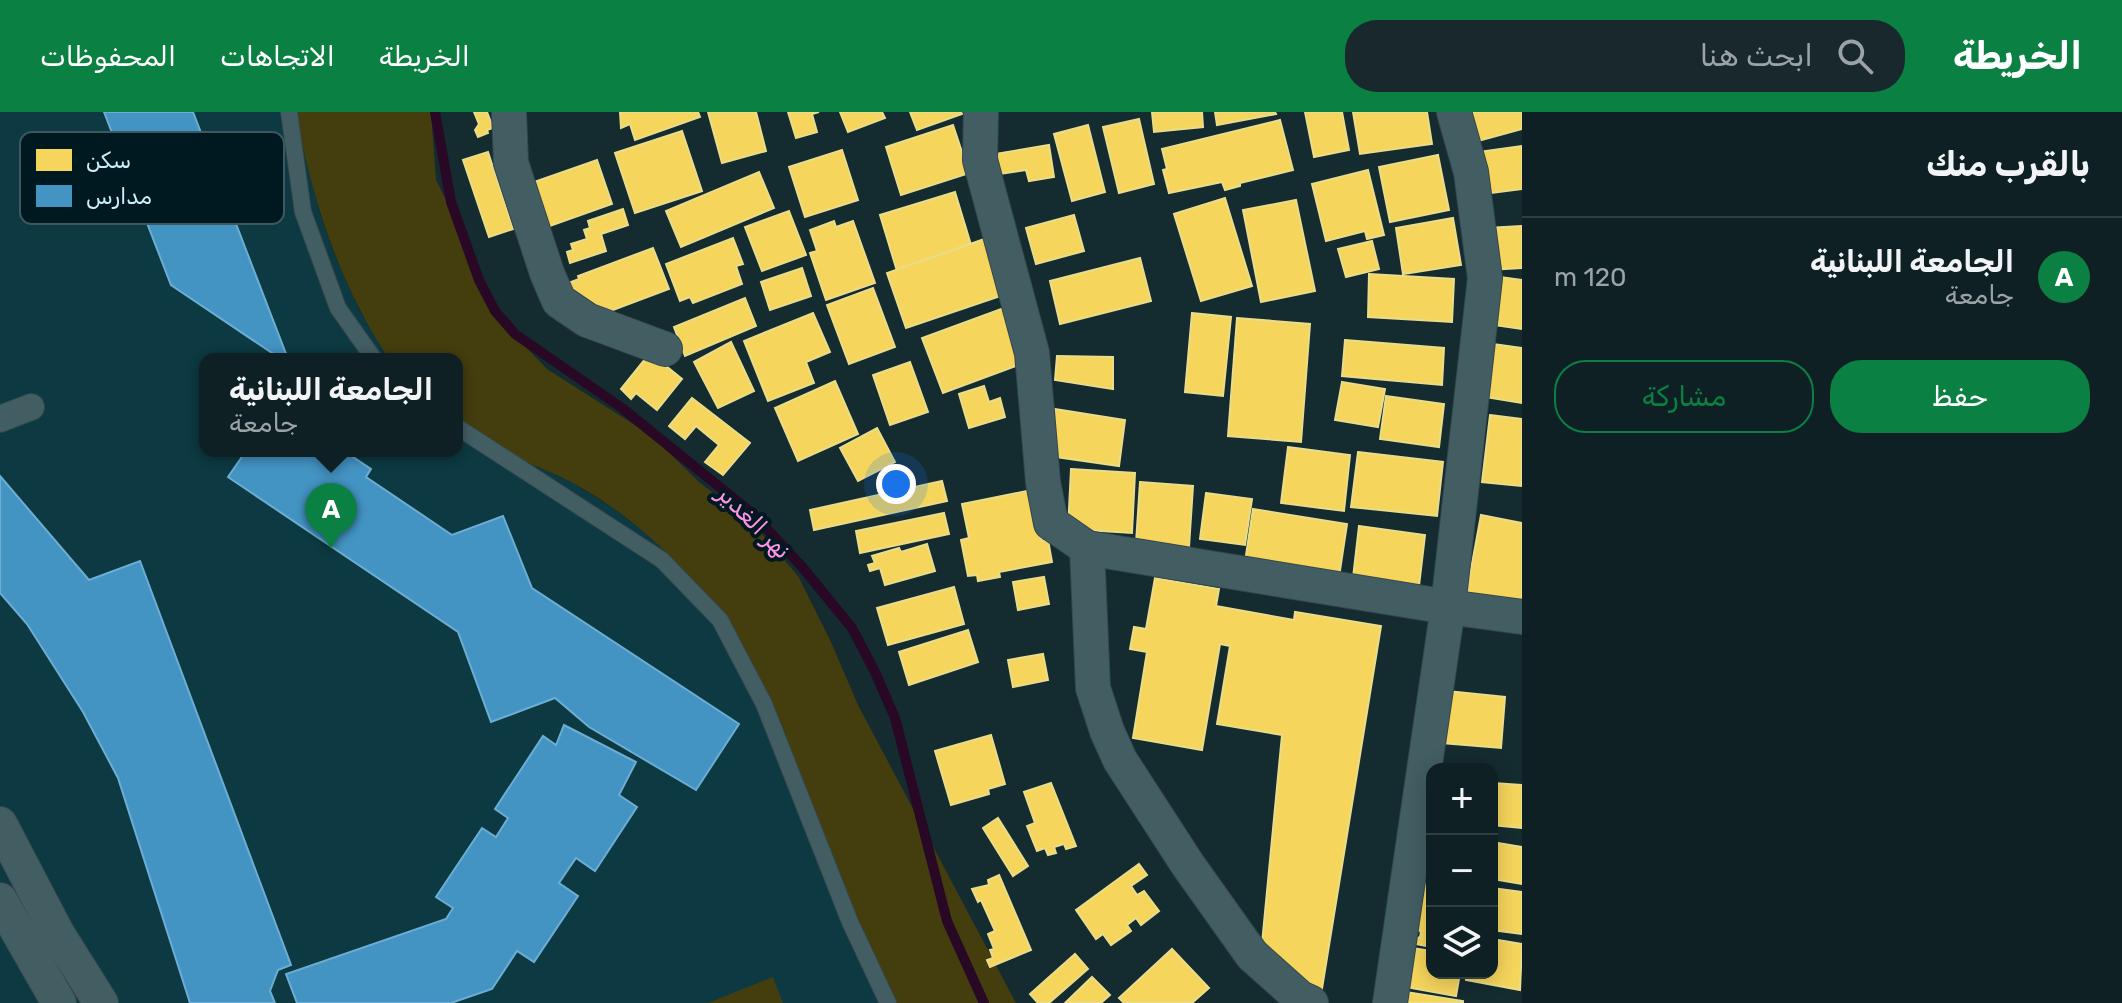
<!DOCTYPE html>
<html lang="ar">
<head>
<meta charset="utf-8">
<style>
	body { margin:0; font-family:Rubik,Cairo,sans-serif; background:#18282c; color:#f1f3f6; direction:rtl }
	.controls { position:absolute; right:24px; bottom:24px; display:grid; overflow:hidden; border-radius:16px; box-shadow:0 4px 20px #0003 }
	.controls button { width:72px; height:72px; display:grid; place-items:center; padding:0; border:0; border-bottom:2px solid #2f3e41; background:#0f2024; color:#f1f3f6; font:40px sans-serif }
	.you { position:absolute; left:896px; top:372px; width:28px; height:28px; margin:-20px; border:6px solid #fff; border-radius:50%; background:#1a73e8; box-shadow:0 0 0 12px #1a73e833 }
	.badge { display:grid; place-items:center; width:52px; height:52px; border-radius:50%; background:#0b8043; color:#fff; font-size:26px; font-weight:700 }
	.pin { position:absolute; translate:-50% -66px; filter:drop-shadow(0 2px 4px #0008) }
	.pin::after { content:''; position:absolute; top:42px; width:28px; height:24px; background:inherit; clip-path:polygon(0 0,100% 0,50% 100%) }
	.popup { position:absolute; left:199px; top:241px; width:264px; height:104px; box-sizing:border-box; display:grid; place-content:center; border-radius:16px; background:#0f2024; filter:drop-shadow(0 2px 6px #0005); font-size:26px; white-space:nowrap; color:#9ba3a6 }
	.popup b { font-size:30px; color:#f1f3f6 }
	.popup::after { content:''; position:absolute; left:50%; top:100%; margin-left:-16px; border:16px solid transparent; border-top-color:#0f2024 }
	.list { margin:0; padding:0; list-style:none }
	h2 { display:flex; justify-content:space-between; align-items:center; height:104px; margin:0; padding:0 32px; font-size:34px }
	h2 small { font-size:26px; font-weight:400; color:#9ba3a6 }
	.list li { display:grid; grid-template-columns:52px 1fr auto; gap:24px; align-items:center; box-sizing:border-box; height:120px; padding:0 32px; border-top:2px solid #2f3e41 }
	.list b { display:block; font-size:30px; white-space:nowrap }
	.list p { margin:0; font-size:26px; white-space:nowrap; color:#9ba3a6 }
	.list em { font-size:26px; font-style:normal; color:#9ba3a6 }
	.actions { display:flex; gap:16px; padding:24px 32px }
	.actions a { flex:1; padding:18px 0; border:2px solid #0b8043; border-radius:32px; text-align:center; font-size:28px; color:#0b8043 }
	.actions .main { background:#0b8043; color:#fff }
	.icon { flex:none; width:44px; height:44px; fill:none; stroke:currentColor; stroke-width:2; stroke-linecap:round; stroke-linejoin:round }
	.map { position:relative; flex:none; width:1522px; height:891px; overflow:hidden; direction:ltr }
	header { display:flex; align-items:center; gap:48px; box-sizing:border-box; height:112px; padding:0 40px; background:#0b8043; color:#fff }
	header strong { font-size:38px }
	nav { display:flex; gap:44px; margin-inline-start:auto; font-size:28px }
	.search { width:560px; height:72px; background:#18282c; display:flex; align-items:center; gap:20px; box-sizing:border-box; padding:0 28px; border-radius:32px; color:#9ba3a6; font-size:30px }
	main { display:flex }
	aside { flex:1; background:#0f2024 }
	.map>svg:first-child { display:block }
	.built { fill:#0c3942 }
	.green { fill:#443d0e }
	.homes { fill:#f6d55c; stroke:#e9dc8a; stroke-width:2 }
	.schools { fill:#4393c3; stroke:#6caed3; stroke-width:2 }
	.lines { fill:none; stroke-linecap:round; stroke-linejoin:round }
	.stream { stroke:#290825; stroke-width:10 }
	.service-casing { stroke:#35474c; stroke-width:18 }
	.pedestrian-casing { stroke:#35474c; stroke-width:28 }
	.minor-casing { stroke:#35474c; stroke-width:36 }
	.service { stroke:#425e63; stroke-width:16 }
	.pedestrian { stroke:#425e63; stroke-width:26 }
	.minor { stroke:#425e63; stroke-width:34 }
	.labels { text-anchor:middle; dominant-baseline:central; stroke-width:8; stroke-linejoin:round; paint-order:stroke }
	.water-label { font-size:24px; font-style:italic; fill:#fd93e5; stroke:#001920 }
	.key { fill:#001920; stroke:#3d5960; stroke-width:2 }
	.key-label { font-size:22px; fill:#cbeef7 }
</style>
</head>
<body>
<header>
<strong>الخريطة</strong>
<div class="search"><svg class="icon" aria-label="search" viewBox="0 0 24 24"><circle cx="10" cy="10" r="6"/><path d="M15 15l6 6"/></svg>ابحث هنا</div>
<nav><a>الخريطة</a><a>الاتجاهات</a><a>المحفوظات</a></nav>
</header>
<main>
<aside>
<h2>بالقرب منك<small></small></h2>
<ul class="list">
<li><span class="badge">A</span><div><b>الجامعة اللبنانية</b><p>جامعة</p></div><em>120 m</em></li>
</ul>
<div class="actions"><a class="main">حفظ</a><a>مشاركة</a></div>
</aside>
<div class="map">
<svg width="1522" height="891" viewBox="0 0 1522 891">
	<rect width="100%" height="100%" fill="#142b30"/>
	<polygon class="built" points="0,0 296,0 319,99 333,139 359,198 389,247 205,247 205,339 457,339 457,312 500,338 573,371 611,395 646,421 679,452 709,486 759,562 778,604 890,891 0,891"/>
	<g class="green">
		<path d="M296,0H431L436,68L467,130L491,199L547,257L652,324L699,370L754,413L798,464L831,530L858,593L1016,891H890L778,604C734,507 667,422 571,370C548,358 522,350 499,337C484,330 471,320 457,312V247H389C339,172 312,88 296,0Z"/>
		<polygon points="773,865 783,891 708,891"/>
	</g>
	<g class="homes">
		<polygon points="474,0 487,0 493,16 487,18 488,21 478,25 475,18 479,12"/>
		<polygon points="620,0 698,0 700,5 635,28 630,12 621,16"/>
		<polygon points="708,0 756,0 766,39 722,51"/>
		<polygon points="788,0 819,0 812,2 817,20 796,26"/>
		<polygon points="840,0 882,0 885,6 848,20"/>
		<polygon points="910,0 961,0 962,2 917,18"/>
		<polygon points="1152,0 1202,0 1203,15 1154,20"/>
		<polygon points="1215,0 1275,0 1276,2 1217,13"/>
		<polygon points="1305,0 1342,0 1349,38 1314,45"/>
		<polygon points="1353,0 1427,0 1432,32 1360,42"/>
		<polygon points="1458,0 1522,0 1522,17 1467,32"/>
		<polygon points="1139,7 1154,72 1119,81 1103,15"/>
		<polygon points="1280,8 1293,58 1240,71 1240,74 1225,78 1222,70 1169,81 1163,58 1167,57 1162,37"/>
		<polygon points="953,13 969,61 901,83 886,35"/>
		<polygon points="1088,13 1105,80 1072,89 1054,22"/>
		<polygon points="682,19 702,79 635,101 615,41"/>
		<polygon points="1049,33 1054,65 1029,69 1026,58 992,63 989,43"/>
		<polygon points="1522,34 1522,77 1484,82 1478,40"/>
		<polygon points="842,38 858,88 805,105 789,55"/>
		<polygon points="488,40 513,117 489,125 463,48"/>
		<polygon points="1438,43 1449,98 1390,110 1379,55"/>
		<polygon points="597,48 612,92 547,115 531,71"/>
		<polygon points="1368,58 1384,123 1367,127 1365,119 1326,129 1312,72"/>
		<polygon points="759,60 774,96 681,135 666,99"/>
		<polygon points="955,80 972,136 897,159 880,103"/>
		<polygon points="1225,86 1252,174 1201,189 1174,102"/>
		<polygon points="1296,88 1315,179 1261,190 1243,98"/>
		<polygon points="623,97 628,113 601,122 606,139 570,151 567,140 573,138 571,132 587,127 584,118 590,116 588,109"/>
		<polygon points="789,99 806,143 762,159 745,115"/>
		<polygon points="1074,103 1084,139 1036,152 1026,116"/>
		<polygon points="1453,106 1461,153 1403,162 1396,116"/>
		<polygon points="834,109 836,115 853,109 875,171 826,188 810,141 817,139 810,118"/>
		<polygon points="1522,114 1522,156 1489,158 1487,116"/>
		<polygon points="733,126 743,152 736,154 742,172 693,191 690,185 680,189 666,152"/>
		<polygon points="987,126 1006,182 906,216 887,161"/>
		<polygon points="1372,129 1379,157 1346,165 1338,137"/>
		<polygon points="653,136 669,177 594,205 558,175 579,167 578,164"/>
		<polygon points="1140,146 1151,189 1060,212 1050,169"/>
		<polygon points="802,156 811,184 770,198 761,170"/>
		<polygon points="1369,162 1454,167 1452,210 1368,205"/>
		<polygon points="1500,165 1522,168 1522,217 1494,213"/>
		<polygon points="873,176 895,235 849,252 827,193"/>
		<polygon points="745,186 756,214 685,244 674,215"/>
		<polygon points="1012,193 1032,248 943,281 922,226"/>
		<polygon points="813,201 830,240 806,250 814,271 768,289 744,229"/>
		<polygon points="1192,201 1231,205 1223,284 1185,280"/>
		<polygon points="1237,206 1310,212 1301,330 1228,324"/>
		<polygon points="1345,228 1444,236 1442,273 1342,264"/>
		<polygon points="731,230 754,279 718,296 694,250"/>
		<polygon points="1493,232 1522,236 1522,291 1485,285"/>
		<polygon points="650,241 682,267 657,298 636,281 631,287 621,277"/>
		<polygon points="1057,244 1113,245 1113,277 1055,268"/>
		<polygon points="910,250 928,300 890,313 873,263"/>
		<polygon points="835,269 858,322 798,349 775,296"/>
		<polygon points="1342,270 1385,277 1378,315 1335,308"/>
		<polygon points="984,274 989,290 1000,286 1005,305 969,316 959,282"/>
		<polygon points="1386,284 1444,292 1439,335 1380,327"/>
		<polygon points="692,286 750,331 723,363 705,350 719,333 696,314 685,327 669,314"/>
		<polygon points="1055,297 1125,308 1119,354 1048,344"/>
		<polygon points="1490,303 1522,307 1521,374 1482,370"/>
		<polygon points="877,316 895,350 858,369 840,336"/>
		<polygon points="1288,335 1350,343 1344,399 1281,391"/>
		<polygon points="1358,340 1443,350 1437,404 1351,395"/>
		<polygon points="1071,357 1135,361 1132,421 1068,417"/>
		<polygon points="942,369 947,389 814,418 810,398"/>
		<polygon points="1140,370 1193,374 1189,435 1136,431"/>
		<polygon points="1032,378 1042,429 1048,428 1052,450 999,460 1000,465 978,469 977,463 968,464 961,428 969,426 962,392"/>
		<polygon points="1206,381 1252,387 1245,433 1200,427"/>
		<polygon points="1253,397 1347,412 1339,465 1245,450"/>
		<polygon points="944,401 949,422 860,441 856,419"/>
		<polygon points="1481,403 1522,411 1522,499 1466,484"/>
		<polygon points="1359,414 1425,423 1419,474 1353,466"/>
		<polygon points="927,432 935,459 885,473 880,456 870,459 868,453 875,451 872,444 899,436 901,440"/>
		<polygon points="1044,465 1049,492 1018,498 1013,470"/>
		<polygon points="1155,466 1219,477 1216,494 1294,508 1295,500 1381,514 1320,889 1261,842 1282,623 1217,612 1230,534 1220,532 1202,638 1133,626 1147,540 1130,537 1134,515 1146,517"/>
		<polygon points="954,475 964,512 888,533 877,496"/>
		<polygon points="968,518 978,550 909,573 899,540"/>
		<polygon points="1043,542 1048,568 1013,575 1008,548"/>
		<polygon points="1447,579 1505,585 1501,636 1442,631"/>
		<polygon points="991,623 1005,672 988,677 989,682 951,693 935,639"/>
		<polygon points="1051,671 1076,734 1066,737 1064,732 1054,735 1056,741 1048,743 1045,736 1037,739 1027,714 1035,711 1024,680"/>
		<polygon points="1493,671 1522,673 1522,716 1492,713"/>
		<polygon points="998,706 1028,754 1013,764 983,716"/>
		<polygon points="1424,723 1432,724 1432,792 1412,789 1414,775 1425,777 1428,763 1417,761"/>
		<polygon points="1492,730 1522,735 1522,772 1492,767"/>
		<polygon points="1139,752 1147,763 1131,774 1137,783 1144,779 1159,799 1141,813 1136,806 1127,813 1131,819 1111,833 1103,822 1096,827 1076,798"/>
		<polygon points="999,763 1031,838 990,855 987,848 993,846 990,838 994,837 988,822 995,819 981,788 978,790 972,777 989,773 988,768"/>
		<polygon points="1492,776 1522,780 1522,822 1492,818"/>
		<polygon points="1411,786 1432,789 1432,835 1405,830 1406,823 1420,826 1421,819 1406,817"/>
		<polygon points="1492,827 1522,832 1520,878 1466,868 1467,861 1492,861"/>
		<polygon points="1406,835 1432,839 1432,861 1460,861 1456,884 1400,874"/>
		<polygon points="1172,837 1209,876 1192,891 1124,891 1119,886"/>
		<polygon points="1075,842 1088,857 1049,891 1038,891 1030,882"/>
		<polygon points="1092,865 1110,883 1101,891 1065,891"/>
		<polygon points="1406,880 1463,889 1463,891 1404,891"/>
	</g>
	<g class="schools">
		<polygon points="104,0 193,0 288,247 281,247 171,173"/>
		<polygon points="246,339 344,339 371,357 366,365 452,423 503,404 532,476 739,612 696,678 589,615 555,586 491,610 458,520 228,365"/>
		<polygon points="0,364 89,468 140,449 291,853 278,858 270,879 275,891 190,891 118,666 83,600 27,512 0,481"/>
		<polygon points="564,613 636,650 619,683 637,695 595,759 576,746 559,771 578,784 534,850 517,839 492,877 451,891 297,891 286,862 446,807 453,796 436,785 482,716 496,725 508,706 495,697 543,624 556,633"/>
	</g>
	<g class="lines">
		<polyline class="stream" points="435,0 451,90 479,168 495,199 515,222 622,296 753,402 803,456 852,516 875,560 895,606 947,809 984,891"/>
		<g class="service-casing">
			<g id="service">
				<polyline points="289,0 303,100 338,196 374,247"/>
				<polyline points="457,315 662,448 720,508 764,592 850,810 888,891"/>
			</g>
		</g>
		<g class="pedestrian-casing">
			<polyline id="pedestrian" points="0,307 31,295"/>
		</g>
		<g class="minor-casing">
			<g id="minor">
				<polyline points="509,0 511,51 547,161 559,189 587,208 665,237"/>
				<polyline points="981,0 980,48 1032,241 1043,370 1051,411 1087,436 1093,576 1107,619 1120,648 1188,753 1252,843 1300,886 1311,891"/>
				<polyline points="1087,436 1448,495 1522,505"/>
				<polyline points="0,712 57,821 101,891"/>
				<polyline points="0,788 59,891"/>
				<polyline points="1390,891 1448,495 1485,166 1471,60 1454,0"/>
			</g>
		</g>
		<use href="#service" class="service"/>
		<use href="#pedestrian" class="pedestrian"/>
		<use href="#minor" class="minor"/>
	</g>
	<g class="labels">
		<g class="water-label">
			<text transform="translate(754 410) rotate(45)">نهر الغدير</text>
		</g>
	</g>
	<rect x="20" y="20" width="264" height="92" rx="12" class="key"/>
	<rect x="36" y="37" width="36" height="22" fill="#f6d55c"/>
	<rect x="36" y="73" width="36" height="22" fill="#4393c3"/>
	<g class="key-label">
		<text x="86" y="56">سكن</text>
		<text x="86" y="92">مدارس</text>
	</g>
</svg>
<div class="controls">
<button>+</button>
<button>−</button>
<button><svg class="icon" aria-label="layers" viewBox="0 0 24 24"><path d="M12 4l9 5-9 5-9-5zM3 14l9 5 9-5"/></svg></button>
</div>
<div class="you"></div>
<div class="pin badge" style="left:331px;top:437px">A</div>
<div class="popup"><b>الجامعة اللبنانية</b>جامعة</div>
</div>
</main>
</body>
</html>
